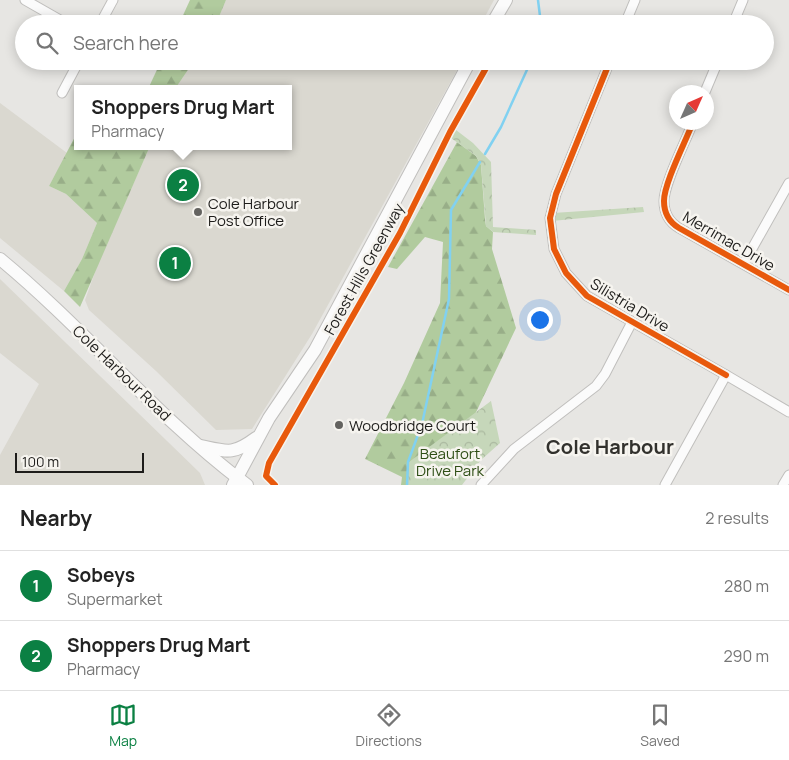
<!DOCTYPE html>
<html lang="en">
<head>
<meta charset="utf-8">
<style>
	body { margin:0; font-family:Manrope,sans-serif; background:#f6f6f6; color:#222 }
	.compass { position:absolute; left:669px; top:85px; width:45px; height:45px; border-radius:50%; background:#fff; box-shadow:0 2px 12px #0003; rotate:45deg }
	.scale { position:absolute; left:15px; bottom:12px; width:129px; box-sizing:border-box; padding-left:5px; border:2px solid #1d1c1a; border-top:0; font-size:14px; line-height:18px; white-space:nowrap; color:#1d1c1a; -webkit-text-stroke:4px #f6f4ef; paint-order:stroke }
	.you { position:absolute; left:539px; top:319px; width:18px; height:18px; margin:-12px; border:4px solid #fff; border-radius:50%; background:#1a73e8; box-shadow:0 0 0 8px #1a73e833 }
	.badge { display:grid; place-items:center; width:32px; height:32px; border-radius:50%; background:#0b8043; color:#fff; font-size:16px; font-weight:700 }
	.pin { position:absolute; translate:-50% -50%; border:2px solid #fff; box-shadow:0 1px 5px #0006 }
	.popup { position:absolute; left:74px; top:85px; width:218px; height:65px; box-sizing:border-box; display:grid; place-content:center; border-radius:0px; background:#fff; filter:drop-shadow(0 1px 4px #0005); font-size:16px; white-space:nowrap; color:#767676 }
	.popup b { font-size:19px; color:#222 }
	.popup::after { content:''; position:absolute; left:50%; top:100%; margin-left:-10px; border:10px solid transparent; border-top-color:#fff }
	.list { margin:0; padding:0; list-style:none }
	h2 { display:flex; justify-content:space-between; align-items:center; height:65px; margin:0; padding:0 20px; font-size:21px }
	h2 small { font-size:16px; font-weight:400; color:#767676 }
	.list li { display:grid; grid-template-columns:32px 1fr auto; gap:15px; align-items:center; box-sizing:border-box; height:70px; padding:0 20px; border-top:1px solid #e0e0e0 }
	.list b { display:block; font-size:19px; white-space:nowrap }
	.list p { margin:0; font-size:16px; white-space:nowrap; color:#767676 }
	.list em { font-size:16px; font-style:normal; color:#767676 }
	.icon { flex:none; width:28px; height:28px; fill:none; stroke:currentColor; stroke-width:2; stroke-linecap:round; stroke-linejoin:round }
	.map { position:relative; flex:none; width:789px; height:485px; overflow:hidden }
	.search { position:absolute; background:#fff; box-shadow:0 2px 12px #0003; left:15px; right:15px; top:15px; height:55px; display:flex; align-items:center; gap:12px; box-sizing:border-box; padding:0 18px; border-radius:28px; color:#767676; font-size:19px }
	.sheet { height:205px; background:#fff }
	nav { display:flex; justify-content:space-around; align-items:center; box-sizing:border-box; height:70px; border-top:1px solid #e0e0e0; background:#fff; font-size:14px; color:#767676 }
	nav a { display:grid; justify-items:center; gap:2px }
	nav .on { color:#0b8043 }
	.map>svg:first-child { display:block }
	.built { fill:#dad8d0 }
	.forest { fill:url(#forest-firs) }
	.park { fill:url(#park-crowns) }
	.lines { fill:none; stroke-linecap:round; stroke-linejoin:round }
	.stream { stroke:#81d1f1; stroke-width:2.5 }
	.street-casing { stroke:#c0bfbd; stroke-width:11 }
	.secondary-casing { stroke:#c0bfbd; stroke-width:14 }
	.street { stroke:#fbfbfb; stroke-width:9 }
	.secondary { stroke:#fbfbfb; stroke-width:12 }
	.cycleway-casing { stroke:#f6f4ef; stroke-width:9 }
	.cycleway { stroke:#e8590c; stroke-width:6 }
	.poi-dot { fill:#646360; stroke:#f6f4ef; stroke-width:2 }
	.labels { text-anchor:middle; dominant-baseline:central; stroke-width:5; stroke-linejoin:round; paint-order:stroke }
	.poi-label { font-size:15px; fill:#1d1c1a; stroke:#f6f4ef; text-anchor:start }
	.street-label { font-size:15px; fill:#1d1c1a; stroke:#f6f4ef }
	.park-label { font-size:15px; fill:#2e4e15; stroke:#f6f4ef }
	.district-label { font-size:20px; font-weight:bold; fill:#32312d; stroke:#f6f4ef }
</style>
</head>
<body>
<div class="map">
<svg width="789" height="485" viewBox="0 0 789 485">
	<defs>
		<pattern id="forest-firs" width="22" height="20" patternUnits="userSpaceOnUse" patternTransform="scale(1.25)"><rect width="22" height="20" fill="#b1cb9e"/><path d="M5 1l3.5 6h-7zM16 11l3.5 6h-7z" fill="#98ae88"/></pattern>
		<pattern id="park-crowns" width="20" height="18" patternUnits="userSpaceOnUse" patternTransform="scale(1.25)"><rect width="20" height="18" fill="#c6d7ba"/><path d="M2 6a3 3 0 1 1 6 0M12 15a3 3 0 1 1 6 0" fill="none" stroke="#aab89f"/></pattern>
	</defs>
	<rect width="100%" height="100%" fill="#e7e6e3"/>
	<g class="built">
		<polygon points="226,0 494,0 481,24 216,24"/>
		<polygon points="194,61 462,61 312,334 252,429 216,430 156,371 89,310 85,300 98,264 150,146 288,146 288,89 175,89"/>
		<polygon points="0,103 67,153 49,186 66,194 97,223 82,259 64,291 0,238"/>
		<polygon points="0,279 200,473 205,485 0,485 0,455 39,384 0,353"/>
	</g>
	<g class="forest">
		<polygon points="190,0 226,0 216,24 179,24"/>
		<polygon points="161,61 194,61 175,89 148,89"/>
		<polygon points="78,131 78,146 150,146 80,307 64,291 82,259 97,223 66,194 49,186"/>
		<polygon points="457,142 476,156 481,165 485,219 486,226 493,232 492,249 516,328 470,425 428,485 401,485 402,477 365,459 404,383 440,303 443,242 425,237 397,269 388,267"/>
	</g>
	<g class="park">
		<polygon points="456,130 473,143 491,162 493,227 536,230 536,235 493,232 486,226 481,165 476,156 451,138"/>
		<polygon points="643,207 644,212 552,221 553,213"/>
		<polygon points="491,401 500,443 481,460 462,485 408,485 409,462"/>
	</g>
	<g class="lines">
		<g class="stream">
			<polyline points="538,0 541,24"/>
			<polyline points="485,154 501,127 531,61"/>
			<polyline points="407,485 408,462 422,424 449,299 451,210 480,162"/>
		</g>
		<g class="street-casing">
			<g id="street">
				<polyline points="25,0 67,24"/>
				<polyline points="100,24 113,0"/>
				<polyline points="625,24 635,0"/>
				<polyline points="733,24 743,0"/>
				<polyline points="610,61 556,194 550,218 554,249 566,273 587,296 726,375"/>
				<polyline points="705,92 718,61"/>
				<polyline points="62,93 79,61"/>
				<path d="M693,122C686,141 664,183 664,201C664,212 669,222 679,228L789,290"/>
				<polyline points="744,263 789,183"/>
				<polyline points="481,485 514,449 596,386 605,374 632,322"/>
				<polyline points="665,485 726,375 789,412"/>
				<polyline points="783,485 789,475"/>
			</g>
		</g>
		<g class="secondary-casing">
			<g id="secondary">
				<polyline points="492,24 506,0"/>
				<path d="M0,259C86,330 157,418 247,485"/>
				<path d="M201,446C228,452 233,455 256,438"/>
				<polyline points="233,485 269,418 315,350 470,61"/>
			</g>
		</g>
		<use href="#street" class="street"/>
		<use href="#secondary" class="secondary"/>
		<g class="cycleway-casing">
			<g id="cycleway">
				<polyline points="610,61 556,194 550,218 554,249 566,273 587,296 726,375"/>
				<path d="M693,122C686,141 664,183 664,201C664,212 669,222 679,228L789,290"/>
				<polyline points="275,485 266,476 269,463 400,233 450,132 490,61"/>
			</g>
		</g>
		<use href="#cycleway" class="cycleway"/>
	</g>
	<g class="poi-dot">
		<circle cx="198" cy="212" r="5"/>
		<circle cx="339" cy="425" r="5"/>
	</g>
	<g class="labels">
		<g class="poi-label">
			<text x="208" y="203">Cole Harbour<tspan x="208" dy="17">Post Office</tspan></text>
			<text x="349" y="425">Woodbridge Court</text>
		</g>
		<g class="street-label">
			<text transform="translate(729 241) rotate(30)">Merrimac Drive</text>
			<text transform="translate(364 269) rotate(-61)">Forest Hills Greenway</text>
			<text transform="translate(630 305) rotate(31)">Silistria Drive</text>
			<text transform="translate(122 373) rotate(44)">Cole Harbour Road</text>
		</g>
		<g class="park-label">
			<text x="450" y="453">Beaufort<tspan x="450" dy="17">Drive Park</tspan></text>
		</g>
		<g class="district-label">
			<text x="610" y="446">Cole Harbour</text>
		</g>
	</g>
</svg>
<svg class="compass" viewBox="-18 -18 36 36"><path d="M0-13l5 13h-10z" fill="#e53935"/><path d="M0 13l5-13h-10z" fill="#767676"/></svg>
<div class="scale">100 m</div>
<div class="you"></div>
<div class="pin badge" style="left:175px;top:263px">1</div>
<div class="pin badge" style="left:183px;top:185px">2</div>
<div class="popup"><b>Shoppers Drug Mart</b>Pharmacy</div>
<div class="search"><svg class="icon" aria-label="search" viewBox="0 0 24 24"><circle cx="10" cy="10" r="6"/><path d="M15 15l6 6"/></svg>Search here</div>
</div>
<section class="sheet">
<h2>Nearby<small>2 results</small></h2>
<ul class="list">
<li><span class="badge">1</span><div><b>Sobeys</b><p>Supermarket</p></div><em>280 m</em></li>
<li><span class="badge">2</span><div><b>Shoppers Drug Mart</b><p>Pharmacy</p></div><em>290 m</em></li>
</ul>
</section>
<nav>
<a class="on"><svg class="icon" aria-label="map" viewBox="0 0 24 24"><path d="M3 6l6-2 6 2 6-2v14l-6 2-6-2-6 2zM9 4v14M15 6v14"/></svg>Map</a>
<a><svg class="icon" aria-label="directions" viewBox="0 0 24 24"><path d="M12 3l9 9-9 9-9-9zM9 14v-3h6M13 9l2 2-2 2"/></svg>Directions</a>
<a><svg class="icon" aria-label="saved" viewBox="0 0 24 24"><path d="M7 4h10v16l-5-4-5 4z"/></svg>Saved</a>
</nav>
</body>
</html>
